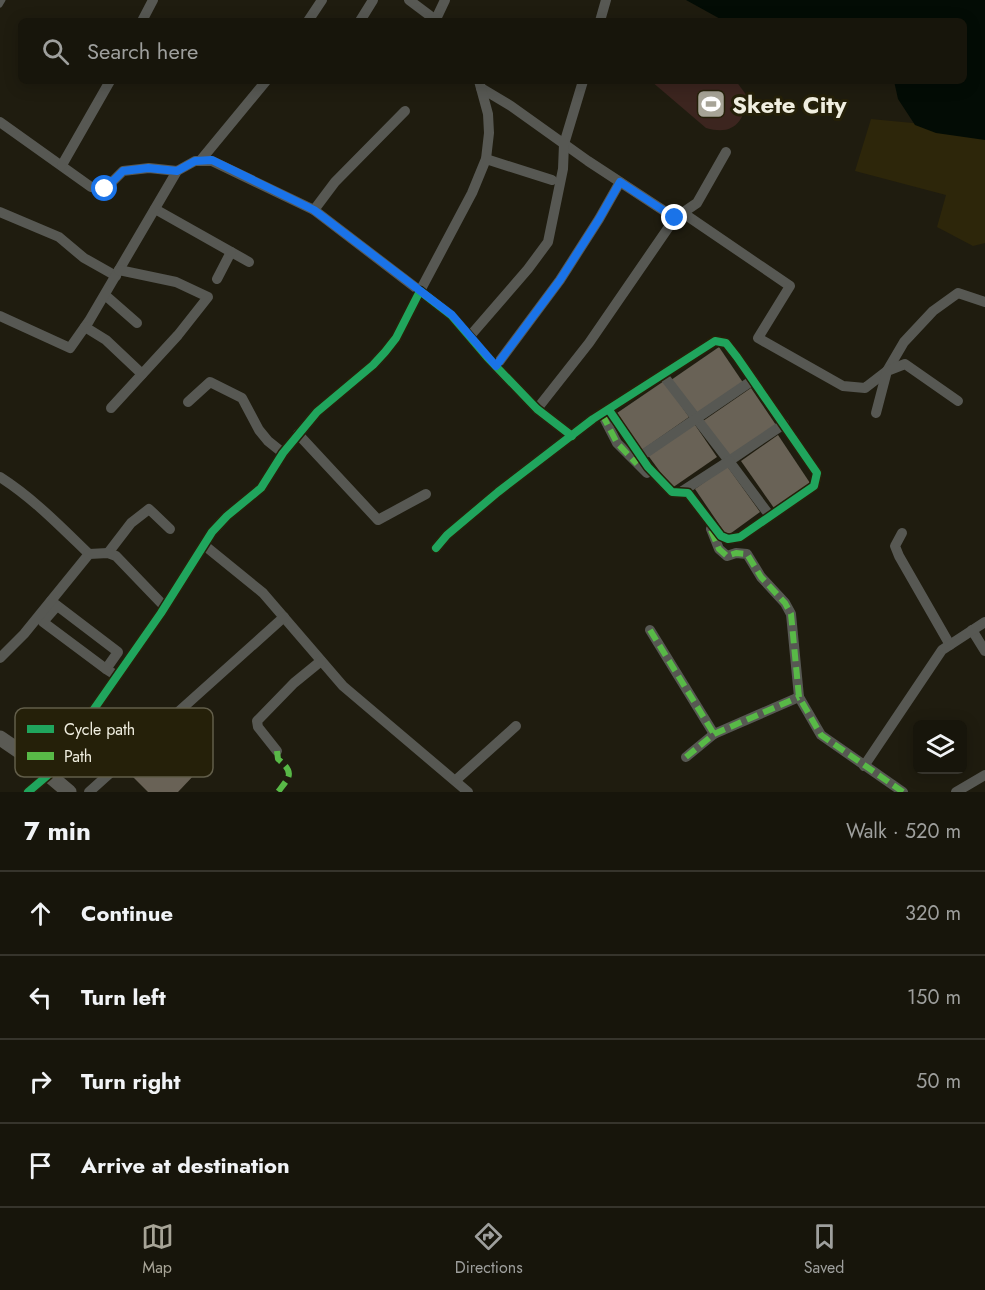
<!DOCTYPE html>
<html lang="en">
<head>
<meta charset="utf-8">
<style>
	body { margin:0; font-family:Jost,sans-serif; background:#242219; color:#f1f3f6 }
	.controls { position:absolute; right:18px; bottom:18px; display:grid; overflow:hidden; border-radius:9px; box-shadow:0 3px 15px #0003 }
	.controls button { width:54px; height:54px; display:grid; place-items:center; padding:0; border:0; border-bottom:2px solid #36342c; background:#17150b; color:#f1f3f6; font:30px sans-serif }
	.stop { position:absolute; width:18px; height:18px; margin:-14px; border:4px solid #1a73e8; border-radius:50%; background:#fff }
	.stop.end { background:#1a73e8; border-color:#fff; box-shadow:0 2px 6px #0008 }
	.list { margin:0; padding:0; list-style:none }
	h2 { display:flex; justify-content:space-between; align-items:center; height:78px; margin:0; padding:0 24px; font-size:26px }
	h2 small { font-size:20px; font-weight:400; color:#9e9f9d }
	.list li { display:grid; grid-template-columns:39px 1fr auto; gap:18px; align-items:center; box-sizing:border-box; height:84px; padding:0 24px; border-top:2px solid #36342c }
	.list b { display:block; font-size:22px; white-space:nowrap }
	.list em { font-size:20px; font-style:normal; color:#9e9f9d }
	.icon { flex:none; width:33px; height:33px; fill:none; stroke:currentColor; stroke-width:2; stroke-linecap:round; stroke-linejoin:round }
	.map { position:relative; flex:none; width:985px; height:792px; overflow:hidden }
	.search { position:absolute; background:#17150b; box-shadow:0 3px 15px #0003; left:18px; right:18px; top:18px; height:66px; display:flex; align-items:center; gap:15px; box-sizing:border-box; padding:0 21px; border-radius:9px; color:#9e9f9d; font-size:22px }
	.sheet { height:414px; background:#17150b }
	nav { display:flex; justify-content:space-around; align-items:center; box-sizing:border-box; height:84px; border-top:2px solid #36342c; background:#17150b; font-size:16px; color:#9e9f9d }
	nav a { display:grid; justify-items:center; gap:3px }
	nav .on { color:#a7a497 }
	.map>svg:first-child { display:block }
	.built { fill:#2d260a }
	.green { fill:#3c251f }
	.water { fill:#030c05 }
	.building { fill:#696256 }
	.lines { fill:none; stroke-linecap:round; stroke-linejoin:round }
	.lane { stroke:#575853; stroke-width:5 }
	.street { stroke:#575853; stroke-width:10 }
	.secondary { stroke:#5a5a54; stroke-width:15 }
	.quiet { stroke:#58b947; stroke-width:6; stroke-dasharray:12 6; stroke-linecap:butt }
	.cycleway-casing { stroke:#252009; stroke-width:11 }
	.cycleway { stroke:#20a55d; stroke-width:8 }
	.route { stroke:#1a73e8; stroke-width:8 }
	.labels { text-anchor:middle; dominant-baseline:central; stroke-width:6; stroke-linejoin:round; paint-order:stroke }
	.poi-label { font-size:24px; font-weight:bold; fill:#f0eee0; stroke:#252009; text-anchor:start }
	.key { fill:#252009; stroke:#625e4a; stroke-width:1.5 }
	.key-label { font-size:16px; fill:#f0eee0 }
</style>
</head>
<body>
<div class="map">
<svg width="985" height="792" viewBox="0 0 985 792">
	<rect width="100%" height="100%" fill="#1f1c0f"/>
	<polygon class="built" points="871,119 985,130 985,243 973,246 937,227 946,195 855,171"/>
	<path class="green" d="M651,81H736L747,96C745,122 733,136 706,128Z"/>
	<polygon class="water" points="686,0 985,0 985,140 936,133 915,125 898,99 894,81 964,81 964,21 724,21"/>
	<g class="building">
		<polygon points="719,347 744,384 696,417 671,380"/>
		<polygon points="664,381 689,417 642,450 617,413"/>
		<polygon points="751,388 776,425 728,458 703,421"/>
		<polygon points="693,422 717,457 672,488 647,454"/>
		<polygon points="778,435 810,483 774,508 741,461"/>
		<polygon points="727,466 760,512 727,536 695,489"/>
		<polygon points="164,742 196,773 178,792 148,792 132,776"/>
	</g>
	<g class="lines">
		<polyline class="lane" points="0,5 3,0"/>
		<g class="street">
			<polyline points="409,0 437,21"/>
			<polyline points="436,19 445,0"/>
			<polyline points="142,21 153,0"/>
			<polyline points="308,21 322,0"/>
			<polyline points="360,21 373,0"/>
			<polyline points="600,21 606,0"/>
			<polyline points="481,88 511,106 588,161 675,218"/>
			<polyline points="0,122 91,187 105,189 123,171 149,168 177,171"/>
			<polyline points="486,159 552,180"/>
			<polyline points="200,161 266,81"/>
			<polyline points="62,165 110,81"/>
			<polyline points="155,209 249,262"/>
			<polyline points="314,210 335,182 405,111"/>
			<polyline points="0,212 59,237 84,258 116,276"/>
			<polyline points="683,213 790,286 758,338 843,386 865,388 887,371 904,342 933,311 958,293 985,302"/>
			<polyline points="217,279 231,252"/>
			<polyline points="105,295 137,323"/>
			<polyline points="0,316 70,348 89,321 177,171 195,161 212,161 314,210 420,291 472,193 486,159 489,133 488,114 479,81"/>
			<polyline points="85,327 106,340 142,374"/>
			<polyline points="470,336 528,269 548,242 563,169 564,144 583,81"/>
			<polyline points="496,366 560,280 599,219 620,182"/>
			<polyline points="663,375 729,461 784,424"/>
			<polyline points="188,402 210,382 242,398 259,430 268,441 283,453"/>
			<polyline points="111,408 178,335 208,297 176,282 119,270"/>
			<polyline points="537,409 589,343 675,218 697,203 726,152"/>
			<polyline points="876,413 887,371 905,364 958,401"/>
			<polyline points="602,414 617,443 647,473"/>
			<polyline points="298,434 378,520 426,494"/>
			<polyline points="641,456 753,380"/>
			<path d="M0,477C33,498 61,527 89,554"/>
			<polyline points="681,492 729,461 770,516"/>
			<polyline points="711,529 719,549 727,556 736,553 747,554 761,577 785,603 791,614 799,697 821,735 903,792"/>
			<polyline points="902,533 895,546 899,556 950,645"/>
			<polyline points="204,545 263,593 343,686 468,792"/>
			<polyline points="436,548 447,535 498,492 593,419 715,341 726,343 737,357 817,473 814,486 740,537 728,539 721,536 688,493 672,492 648,467 609,410"/>
			<polyline points="108,553 131,523 149,509 170,529"/>
			<polyline points="51,601 118,652 106,669 117,676"/>
			<polyline points="57,606 43,622 106,669"/>
			<polyline points="650,630 714,734"/>
			<polyline points="972,630 985,651"/>
			<polyline points="0,658 24,634 89,554 108,553 116,556 165,607"/>
			<polyline points="277,751 258,727 257,721 294,683 321,661"/>
			<polyline points="686,757 714,734 799,697"/>
			<polyline points="864,766 942,650 985,622"/>
			<polyline points="456,780 516,726"/>
			<polyline points="28,792 48,775 161,613 212,532 227,516 261,488 283,453 317,412 373,365 385,352 396,338 420,291 451,315 487,357 537,409 572,436"/>
			<polyline points="89,792 284,617"/>
			<polyline points="956,792 985,775"/>
		</g>
		<polyline class="secondary" points="0,738 25,755 69,792"/>
		<g class="quiet">
			<polyline points="602,414 617,443 637,464"/>
			<polyline points="711,530 719,549 727,556 736,553 747,554 761,577 785,603 791,614 799,697 821,735 903,792"/>
			<polyline points="650,630 714,734"/>
			<path d="M277,751L278,759C295,773 290,776 278,792"/>
			<polyline points="686,757 714,734 799,697"/>
		</g>
		<g class="cycleway-casing">
			<g id="cycleway">
				<polyline points="436,548 447,535 498,492 593,419 715,341 726,343 737,357 817,473 814,486 740,537 728,539 721,536 688,493 672,492 648,467 609,410"/>
				<polyline points="28,792 48,775 161,613 212,532 227,516 261,488 283,453 317,412 373,365 385,352 396,338 420,291 451,315 487,357 537,409 572,436"/>
			</g>
		</g>
		<use href="#cycleway" class="cycleway"/>
	</g>
	<g class="lines">
		<polyline class="route" points="105,189 123,171 148,168 177,171 195,161 212,160 314,210 452,315 496,366 560,280 599,219 620,182 675,218"/>
	</g>
	<defs>
		<g id="stadium-square" transform="scale(1.5)"><rect x="-9" y="-9" width="18" height="18" rx="4" fill="#a7a497" stroke="#252009"/><path d="M0-5a6.5 5 0 1 0 0 10a6.5 5 0 1 0 0-10ZM-3.5-1.8h7v3.6h-7Z" fill="#fff"/></g>
	</defs>
	<g fill-rule="evenodd">
		<use href="#stadium-square" x="711" y="104"/>
	</g>
	<g class="labels">
		<g class="poi-label">
			<text x="732" y="104">Skete City</text>
		</g>
	</g>
	<rect x="15" y="708" width="198" height="69" rx="9" class="key"/>
	<rect x="27" y="725" width="27" height="8" fill="#20a55d"/>
	<rect x="27" y="752" width="27" height="8" fill="#58b947"/>
	<g class="key-label">
		<text x="64" y="735">Cycle path</text>
		<text x="64" y="762">Path</text>
	</g>
</svg>
<div class="controls">
<button><svg class="icon" aria-label="layers" viewBox="0 0 24 24"><path d="M12 4l9 5-9 5-9-5zM3 14l9 5 9-5"/></svg></button>
</div>
<div class="stop" style="left:105px;top:189px"></div>
<div class="stop end" style="left:675px;top:218px"></div>
<div class="search"><svg class="icon" aria-label="search" viewBox="0 0 24 24"><circle cx="10" cy="10" r="6"/><path d="M15 15l6 6"/></svg>Search here</div>
</div>
<section class="sheet">
<h2>7 min<small>Walk · 520 m</small></h2>
<ul class="list">
<li><svg class="icon" aria-label="ahead" viewBox="0 0 24 24"><path d="M12 20V5M6 11l6-6 6 6"/></svg><div><b>Continue</b></div><em>320 m</em></li>
<li><svg class="icon" aria-label="left" viewBox="0 0 24 24"><path d="M17 20v-9H6M10 6l-5 5 5 5"/></svg><div><b>Turn left</b></div><em>150 m</em></li>
<li><svg class="icon" aria-label="right" viewBox="0 0 24 24"><path d="M7 20v-9h11M14 6l5 5-5 5"/></svg><div><b>Turn right</b></div><em>50 m</em></li>
<li><svg class="icon" aria-label="arrive" viewBox="0 0 24 24"><path d="M6 21V4h12l-3 4 3 4H6"/></svg><div><b>Arrive at destination</b></div></li>
</ul>
</section>
<nav>
<a class="on"><svg class="icon" aria-label="map" viewBox="0 0 24 24"><path d="M3 6l6-2 6 2 6-2v14l-6 2-6-2-6 2zM9 4v14M15 6v14"/></svg>Map</a>
<a><svg class="icon" aria-label="directions" viewBox="0 0 24 24"><path d="M12 3l9 9-9 9-9-9zM9 14v-3h6M13 9l2 2-2 2"/></svg>Directions</a>
<a><svg class="icon" aria-label="saved" viewBox="0 0 24 24"><path d="M7 4h10v16l-5-4-5 4z"/></svg>Saved</a>
</nav>
</body>
</html>
